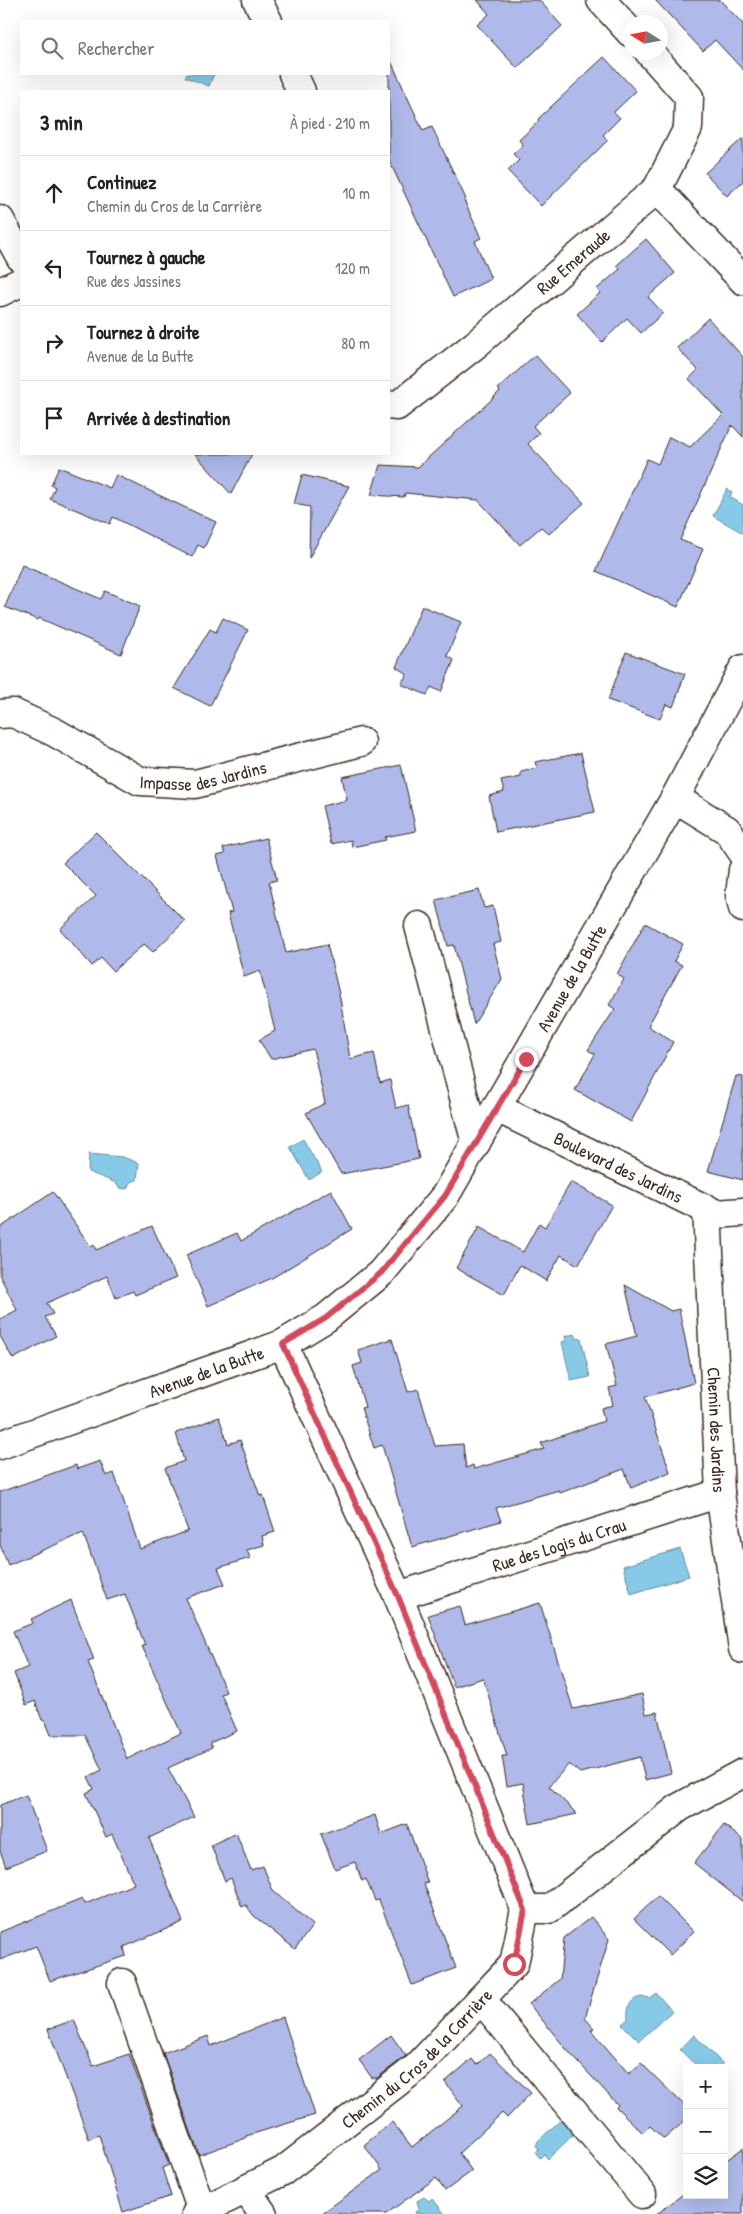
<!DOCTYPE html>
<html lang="fr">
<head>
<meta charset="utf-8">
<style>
	body { margin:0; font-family:"Patrick Hand",sans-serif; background:#f2f2f2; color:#222 }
	.controls { position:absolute; right:15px; bottom:15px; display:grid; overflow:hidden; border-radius:0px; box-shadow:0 5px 20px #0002 }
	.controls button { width:45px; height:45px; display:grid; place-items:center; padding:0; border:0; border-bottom:1px solid #e0e0e0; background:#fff; color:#222; font:25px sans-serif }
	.compass { position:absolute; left:623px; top:15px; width:45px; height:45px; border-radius:50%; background:#fff; box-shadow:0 5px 20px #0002; rotate:281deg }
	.stop { position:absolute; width:15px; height:15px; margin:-11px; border:4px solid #d1495b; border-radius:50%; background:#fff }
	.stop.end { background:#d1495b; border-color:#fff; box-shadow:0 1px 5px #0008 }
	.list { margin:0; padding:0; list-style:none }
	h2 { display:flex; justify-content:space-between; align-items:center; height:65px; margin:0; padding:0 20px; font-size:21px }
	h2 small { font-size:16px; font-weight:400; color:#767676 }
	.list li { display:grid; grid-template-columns:32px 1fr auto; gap:15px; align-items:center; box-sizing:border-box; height:75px; padding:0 20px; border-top:1px solid #e0e0e0 }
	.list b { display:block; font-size:19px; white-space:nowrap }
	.list p { margin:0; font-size:16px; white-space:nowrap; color:#767676 }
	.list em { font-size:16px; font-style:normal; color:#767676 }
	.icon { flex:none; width:28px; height:28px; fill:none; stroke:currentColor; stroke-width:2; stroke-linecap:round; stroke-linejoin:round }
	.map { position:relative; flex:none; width:743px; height:2214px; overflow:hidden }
	.search { position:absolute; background:#fff; box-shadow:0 5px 20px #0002; left:20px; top:20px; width:370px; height:55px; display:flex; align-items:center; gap:12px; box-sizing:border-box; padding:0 18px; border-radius:0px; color:#767676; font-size:19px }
	.panel { position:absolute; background:#fff; box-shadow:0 5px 20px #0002; left:20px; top:90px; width:370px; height:365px; border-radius:0px }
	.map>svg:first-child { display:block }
	.water { fill:#87cae8; stroke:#698a97 }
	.building { fill:#afbaeb; stroke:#3b2a1e }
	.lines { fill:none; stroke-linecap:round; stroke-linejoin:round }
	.minor-casing { stroke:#3b2a1e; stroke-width:31 }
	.minor { stroke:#fff; stroke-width:28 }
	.route { stroke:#d1495b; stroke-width:6 }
	.labels { text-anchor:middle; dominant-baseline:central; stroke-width:4; stroke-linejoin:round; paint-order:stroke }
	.street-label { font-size:18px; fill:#3b2a1e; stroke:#fff }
</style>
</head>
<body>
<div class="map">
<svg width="743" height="2214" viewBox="0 0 743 2214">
	<rect width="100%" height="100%" fill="#fff"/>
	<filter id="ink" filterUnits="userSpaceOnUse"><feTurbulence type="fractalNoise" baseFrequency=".02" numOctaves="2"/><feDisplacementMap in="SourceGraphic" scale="10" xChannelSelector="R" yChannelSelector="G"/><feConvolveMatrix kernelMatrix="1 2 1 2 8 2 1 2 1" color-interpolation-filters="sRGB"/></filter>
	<g filter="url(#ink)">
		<g class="water">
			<polygon points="187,74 214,74 209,86 185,77"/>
			<polygon points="727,489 732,492 730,497 743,505 743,533 713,516"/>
			<polygon points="303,1139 322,1172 309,1180 290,1147"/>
			<polygon points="89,1154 122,1157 139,1163 137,1180 130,1182 127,1189 120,1188 114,1182 88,1172"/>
			<polygon points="575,1334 577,1339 581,1338 590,1377 571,1381 562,1342 566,1341 565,1336"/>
			<polygon points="680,1549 689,1576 631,1594 623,1566"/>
			<path d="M656,1993L672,2011L639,2041L622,2024L628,2019C626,2003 635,1994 650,1998Z"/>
			<polygon points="694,2035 723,2064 720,2068 699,2068 680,2050"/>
			<polygon points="564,2117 575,2133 548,2159 544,2154 540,2158 536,2153 539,2149 536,2146 538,2141"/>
			<polygon points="424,2197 429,2201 432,2198 445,2214 416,2214 415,2212 419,2209 417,2201"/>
		</g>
		<g class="building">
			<polygon points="477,0 539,0 562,26 517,68 477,25 489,14"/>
			<polygon points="655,0 720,0 743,24 743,70 715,40 703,51"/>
			<polygon points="389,57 423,131 432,127 466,199 464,200 481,238 475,241 491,279 453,297 389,160"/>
			<polygon points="604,57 636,91 614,112 620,118 603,135 608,140 541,206 508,171 519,160 513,154 523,145 519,140 539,121 538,119"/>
			<polygon points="743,138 743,181 727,196 705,173"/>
			<polygon points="646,239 675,273 648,297 663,313 641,333 627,318 602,342 577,314 600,293 597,289 620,269 617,265"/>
			<polygon points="708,318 743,357 743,437 732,425 680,540 703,549 678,607 596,571 647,459 658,464 669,437 690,447 723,415 689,379 698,370 677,348"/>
			<polygon points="535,355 570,393 533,426 539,433 528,444 584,503 549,534 541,527 520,545 478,500 405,493 404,497 371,495 380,465 418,467 490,401 500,391 498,389"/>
			<polygon points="195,454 252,454 231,494"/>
			<polygon points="59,467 110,488 116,475 216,522 204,548 198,545 192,557 113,517 110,524 50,499 55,487 51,485"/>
			<polygon points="302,475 349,486 309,558 310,507 294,504"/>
			<polygon points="22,565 101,599 105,591 140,606 121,654 39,618 38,620 5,607"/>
			<polygon points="422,606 461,622 447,656 454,660 441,692 431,687 427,695 401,684 407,674 396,667"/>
			<polygon points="223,618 248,630 210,706 174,688 210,629 216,632"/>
			<polygon points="626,652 685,674 673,707 666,704 660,719 608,700"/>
			<polygon points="581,753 595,812 496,832 489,796 504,792 501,781 521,777 521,772 537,768 535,762"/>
			<polygon points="401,765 416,831 385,837 386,840 352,847 351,840 331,844 322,806 347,800 342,777"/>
			<polygon points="96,832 185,921 153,952 144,944 113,971 101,958 92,966 60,929 96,896 63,863"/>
			<polygon points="266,838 277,880 269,882 286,953 327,944 340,998 350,1059 374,1053 380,1083 390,1080 396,1108 408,1105 419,1159 341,1174 306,1113 325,1103 313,1049 271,1059 259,1040 275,1031 260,971 244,977 228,913 232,912 217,856 225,854 223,848"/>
			<polygon points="479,890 484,908 493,906 501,942 493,944 502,979 474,1024 454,945 448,946 436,900"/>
			<polygon points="645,923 683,944 674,961 682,965 648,1026 673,1042 631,1122 575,1090 595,1054 588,1050 615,1009 609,1005 624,979 617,974"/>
			<polygon points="736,1076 743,1077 743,1180 708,1171"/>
			<polygon points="571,1182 612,1205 578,1265 561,1255 546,1281 520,1265 504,1295 456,1268 479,1227 523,1252 539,1223 545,1227"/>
			<polygon points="331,1190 352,1229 272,1278 208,1306 186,1255 237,1233 241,1241"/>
			<polygon points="53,1192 91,1247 94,1245 96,1250 152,1226 176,1278 135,1295 133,1291 116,1298 107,1276 47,1303 53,1314 45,1317 56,1336 13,1359 0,1336 0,1319 17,1310 0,1276 0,1228"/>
			<polygon points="625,1285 671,1311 679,1309 694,1383 645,1397 670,1472 631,1488 624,1469 560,1493 559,1490 496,1508 501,1521 412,1547 382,1445 374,1448 361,1408 365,1407 353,1366 362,1363 358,1350 392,1339 408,1392 418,1389 435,1446 463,1444 466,1468 473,1465 474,1469 544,1449 541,1443 604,1421 601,1408 613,1405 609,1388 617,1386 606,1344 637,1336"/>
			<polygon points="219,1417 228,1444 240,1440 260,1496 263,1495 275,1532 262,1536 264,1545 247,1550 250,1558 218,1568 225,1584 186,1598 226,1692 221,1694 237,1731 210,1743 212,1748 168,1768 194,1817 149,1838 183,1922 124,1947 126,1956 50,1981 36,1946 0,1960 0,1932 82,1899 85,1904 134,1884 112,1834 106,1837 86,1793 94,1789 88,1777 102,1770 85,1735 51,1735 45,1720 42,1720 35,1701 26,1705 14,1673 28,1667 13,1631 33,1623 31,1619 71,1600 94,1660 88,1662 127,1759 181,1733 142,1646 145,1645 125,1594 107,1600 83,1533 8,1565 0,1545 0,1492 76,1465 77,1469 100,1461 106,1476 114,1473 140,1549 188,1531 165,1468 184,1461 176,1433"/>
			<polygon points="540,1603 573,1709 642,1694 646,1714 657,1712 671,1773 645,1780 640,1757 580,1773 569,1764 549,1786 577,1814 530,1824 523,1783 507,1786 502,1756 507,1756 483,1678 454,1687 428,1615 460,1606 465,1625"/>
			<polygon points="26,1795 47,1851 6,1867 0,1851 0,1805"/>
			<polygon points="375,1815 381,1834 407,1824 428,1883 424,1884 456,1968 412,1985 379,1900 375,1901 366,1879 362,1881 355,1862 335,1869 321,1834"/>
			<polygon points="724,1825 743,1840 743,1902 694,1863"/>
			<polygon points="236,1833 251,1870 263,1866 273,1891 313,1925 295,1949 254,1916 246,1905 242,1907 231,1878 225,1881 211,1845"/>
			<polygon points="658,1896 694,1932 670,1955 634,1919"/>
			<polygon points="591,1917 609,1939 585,2018 594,2028 591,2030 629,2074 641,2063 687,2108 687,2119 664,2139 650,2126 643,2133 616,2107 618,2105 567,2050 529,2004 560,1979 564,1938"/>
			<polygon points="283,2017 315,2115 246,2136 246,2138 199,2155 163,2053 208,2036 211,2046"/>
			<polygon points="74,2020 93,2066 129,2054 169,2165 162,2168 171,2196 123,2212 99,2135 89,2139 48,2029"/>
			<polygon points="391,2035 406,2056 377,2078 372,2078 359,2060"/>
			<polygon points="490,2053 531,2093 507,2118 502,2113 459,2153 472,2171 445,2191 436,2178 386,2214 321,2214 382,2170 364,2145 392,2122 412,2147 463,2106 445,2082 472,2059 477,2065"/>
			<polygon points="743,2148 743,2214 657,2214 687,2191 687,2195 724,2195 724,2162"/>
		</g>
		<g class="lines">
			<g class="minor-casing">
				<g id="minor">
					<polyline points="257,0 268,21"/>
					<polyline points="601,0 630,32"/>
					<polyline points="649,52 689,97 688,128 657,189"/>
					<polyline points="293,74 301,91"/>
					<polyline points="0,220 21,258"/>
					<polyline points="0,292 21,282"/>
					<path id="s1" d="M389,405L397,406L475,345L657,189L743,280"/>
					<path id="s2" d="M0,714L13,713L54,732L140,781L195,784L361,742"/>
					<polyline points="675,798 727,830 743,853"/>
					<polyline points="743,870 740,895 743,908"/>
					<polyline points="419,926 476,1143"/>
					<path id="s3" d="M497,1108L716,1214L743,1212"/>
					<path id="s4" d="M707,1209L720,1493L743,1649"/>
					<polyline points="283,1344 398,1596 525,1909"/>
					<path id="s5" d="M0,1445L283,1344L326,1318L381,1273L445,1196L675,798L743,669"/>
					<path id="s6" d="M398,1596L720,1493"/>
					<polyline points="122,1983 202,2211"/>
					<polyline points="481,1999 642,2194"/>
					<polyline points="246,2189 263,2214"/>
					<path id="s7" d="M196,2214L283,2171L417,2067L514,1964L525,1909H549L680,1807L743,1773"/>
				</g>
			</g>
			<use href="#minor" class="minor"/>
		</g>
	</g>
	<g class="lines" filter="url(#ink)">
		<polyline class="route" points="514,1964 525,1910 398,1596 283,1344 326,1318 381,1273 445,1196 526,1059"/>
	</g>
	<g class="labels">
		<g class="street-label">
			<text stroke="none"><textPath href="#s1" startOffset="236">Rue Emeraude</textPath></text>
			<text stroke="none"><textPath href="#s2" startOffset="221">Impasse des Jardins</textPath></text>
			<text stroke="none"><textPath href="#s5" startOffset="774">Avenue de la Butte</textPath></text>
			<text stroke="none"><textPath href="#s3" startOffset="135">Boulevard des Jardins</textPath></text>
			<text stroke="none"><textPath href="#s5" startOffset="219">Avenue de la Butte</textPath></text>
			<text stroke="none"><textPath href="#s4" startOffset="221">Chemin des Jardins</textPath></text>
			<text stroke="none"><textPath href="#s6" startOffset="169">Rue des Logis du Crau</textPath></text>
			<text stroke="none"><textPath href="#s7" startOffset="272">Chemin du Cros de la Carrière</textPath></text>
		</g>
	</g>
</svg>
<div class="controls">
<button>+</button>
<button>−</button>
<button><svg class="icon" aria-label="layers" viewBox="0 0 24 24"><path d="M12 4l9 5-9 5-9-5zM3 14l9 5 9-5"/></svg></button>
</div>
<svg class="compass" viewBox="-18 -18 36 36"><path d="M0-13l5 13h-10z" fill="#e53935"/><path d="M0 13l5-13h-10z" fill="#767676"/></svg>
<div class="stop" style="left:514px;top:1964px"></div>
<div class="stop end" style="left:526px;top:1059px"></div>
<div class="search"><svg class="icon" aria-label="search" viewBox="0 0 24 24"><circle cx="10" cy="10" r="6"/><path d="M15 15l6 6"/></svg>Rechercher</div>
<section class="panel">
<h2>3 min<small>À pied · 210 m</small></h2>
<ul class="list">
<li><svg class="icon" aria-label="ahead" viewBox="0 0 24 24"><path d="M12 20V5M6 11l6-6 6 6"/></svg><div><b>Continuez</b><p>Chemin du Cros de la Carrière</p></div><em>10 m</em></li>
<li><svg class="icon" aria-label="left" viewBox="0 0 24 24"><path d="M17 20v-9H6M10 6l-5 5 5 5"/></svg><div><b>Tournez à gauche</b><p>Rue des Jassines</p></div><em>120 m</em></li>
<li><svg class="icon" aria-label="right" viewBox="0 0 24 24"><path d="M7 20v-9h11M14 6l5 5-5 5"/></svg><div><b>Tournez à droite</b><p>Avenue de la Butte</p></div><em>80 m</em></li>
<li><svg class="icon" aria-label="arrive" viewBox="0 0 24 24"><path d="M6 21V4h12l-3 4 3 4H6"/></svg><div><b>Arrivée à destination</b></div></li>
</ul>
</section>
</div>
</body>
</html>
